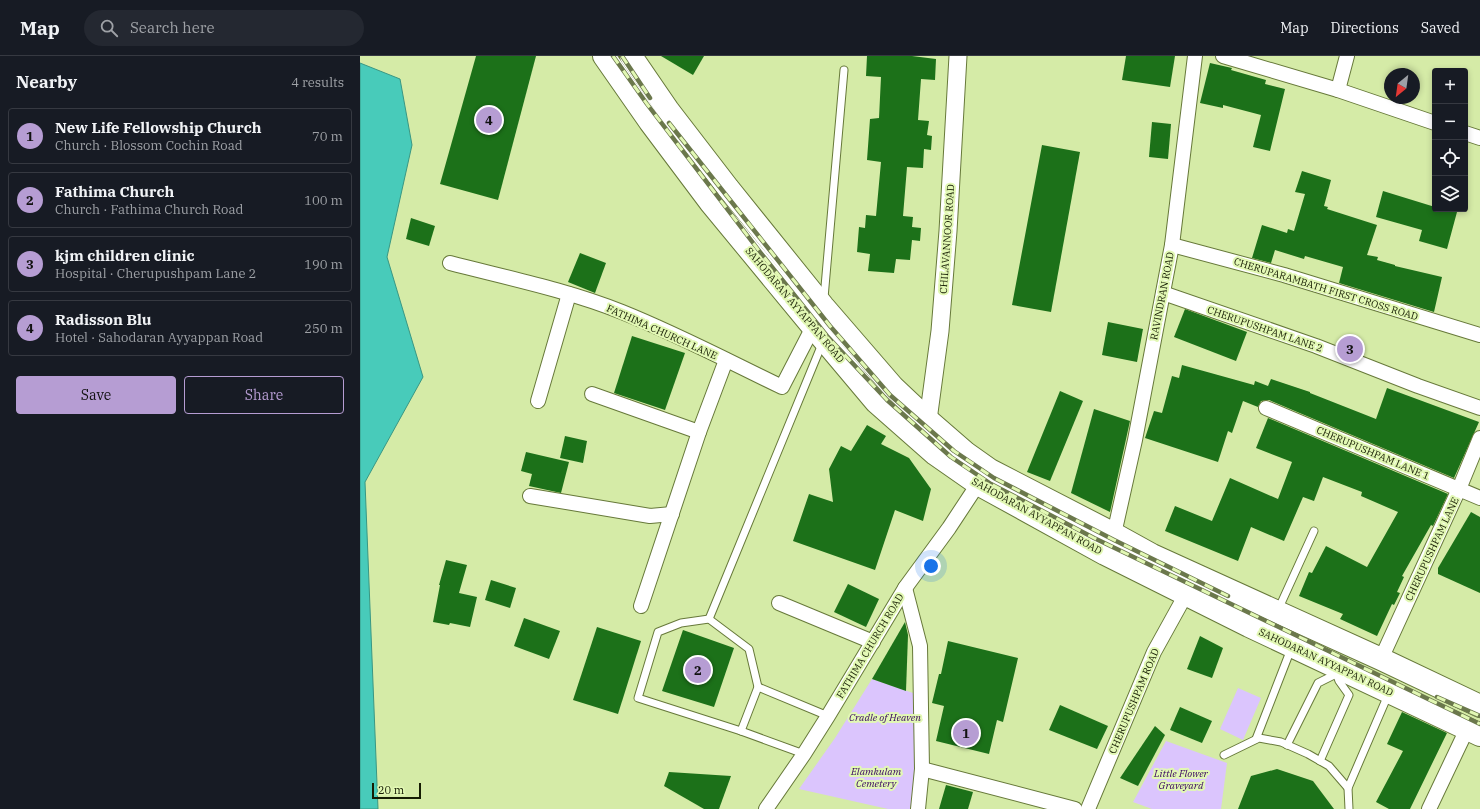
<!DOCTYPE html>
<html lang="en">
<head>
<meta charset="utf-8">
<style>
	body { margin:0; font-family:"IBM Plex Serif",serif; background:#242831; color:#f1f3f6 }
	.controls { position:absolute; right:12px; top:12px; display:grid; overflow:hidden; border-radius:4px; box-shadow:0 2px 6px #0003 }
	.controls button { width:36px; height:36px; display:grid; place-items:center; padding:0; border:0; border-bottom:1px solid #363941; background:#171b24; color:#f1f3f6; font:20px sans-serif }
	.compass { position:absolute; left:1024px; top:12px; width:36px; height:36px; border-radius:50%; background:#171b24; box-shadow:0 2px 6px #0003; rotate:209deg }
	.scale { position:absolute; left:12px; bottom:10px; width:49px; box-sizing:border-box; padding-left:4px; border:2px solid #161d03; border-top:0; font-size:11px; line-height:14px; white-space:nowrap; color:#161d03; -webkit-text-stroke:3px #e2f8b4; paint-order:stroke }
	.you { position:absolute; left:571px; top:510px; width:14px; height:14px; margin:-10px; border:3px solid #fff; border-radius:50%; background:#1a73e8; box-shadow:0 0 0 6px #1a73e833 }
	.badge { display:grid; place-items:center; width:26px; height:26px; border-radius:50%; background:#b69dd3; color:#111; font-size:13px; font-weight:700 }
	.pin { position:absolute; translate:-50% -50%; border:2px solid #fff; box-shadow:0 1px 4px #0006 }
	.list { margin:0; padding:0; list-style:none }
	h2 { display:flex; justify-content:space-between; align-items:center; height:52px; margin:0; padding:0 16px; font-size:17px }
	h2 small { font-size:13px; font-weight:400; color:#9ea1a6 }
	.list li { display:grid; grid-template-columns:26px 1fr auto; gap:12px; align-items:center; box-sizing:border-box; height:56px; margin:0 8px 8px; padding:0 8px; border:1px solid #363941; border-radius:4px }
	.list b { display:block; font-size:15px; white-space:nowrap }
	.list p { margin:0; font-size:13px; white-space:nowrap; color:#9ea1a6 }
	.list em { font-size:13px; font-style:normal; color:#9ea1a6 }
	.actions { display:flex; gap:8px; padding:12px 16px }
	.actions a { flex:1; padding:9px 0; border:1px solid #b69dd3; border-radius:4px; text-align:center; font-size:14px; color:#b69dd3 }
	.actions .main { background:#b69dd3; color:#111 }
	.icon { flex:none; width:22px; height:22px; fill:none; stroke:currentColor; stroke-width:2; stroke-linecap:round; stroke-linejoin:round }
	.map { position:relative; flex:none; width:1120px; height:753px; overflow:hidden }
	header { display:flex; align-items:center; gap:24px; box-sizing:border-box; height:56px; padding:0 20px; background:#171b24; border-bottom:1px solid #363941 }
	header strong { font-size:19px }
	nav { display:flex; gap:22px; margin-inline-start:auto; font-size:14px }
	.search { width:280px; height:36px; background:#242831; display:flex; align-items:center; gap:10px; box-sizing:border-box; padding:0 14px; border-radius:22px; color:#9ea1a6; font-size:15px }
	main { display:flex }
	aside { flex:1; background:#171b24 }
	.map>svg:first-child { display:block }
	.green { fill:#dbc5fd }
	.water { fill:#48cbba; stroke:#399783 }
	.building { fill:#1c7119 }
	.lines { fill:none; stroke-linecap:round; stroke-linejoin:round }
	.service-casing { stroke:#67793a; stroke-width:9 }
	.minor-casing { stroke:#67793a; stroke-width:16 }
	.tertiary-casing { stroke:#67793a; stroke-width:19 }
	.primary-casing { stroke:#67793a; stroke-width:24 }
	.service { stroke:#fff; stroke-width:7 }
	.minor { stroke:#fff; stroke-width:14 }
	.tertiary { stroke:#fff; stroke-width:17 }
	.primary { stroke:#fff; stroke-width:22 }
	.rail-casing { stroke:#6b784c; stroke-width:4.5 }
	.rail { stroke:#e2f8b4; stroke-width:3; stroke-dasharray:9; stroke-linecap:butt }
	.labels { text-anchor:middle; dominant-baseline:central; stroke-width:4; stroke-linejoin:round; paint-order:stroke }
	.street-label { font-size:10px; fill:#161d03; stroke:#e2f8b4 }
	.park-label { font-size:10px; font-style:italic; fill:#380560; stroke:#e2f8b4 }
</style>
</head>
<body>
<header>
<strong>Map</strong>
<div class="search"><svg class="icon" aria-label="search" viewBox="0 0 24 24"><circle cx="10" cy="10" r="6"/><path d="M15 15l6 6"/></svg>Search here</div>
<nav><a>Map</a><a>Directions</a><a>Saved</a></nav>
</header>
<main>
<aside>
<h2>Nearby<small>4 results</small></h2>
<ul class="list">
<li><span class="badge">1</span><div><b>New Life Fellowship Church</b><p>Church · Blossom Cochin Road</p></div><em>70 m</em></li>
<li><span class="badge">2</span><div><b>Fathima Church</b><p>Church · Fathima Church Road</p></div><em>100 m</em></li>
<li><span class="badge">3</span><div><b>kjm children clinic</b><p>Hospital · Cherupushpam Lane 2</p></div><em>190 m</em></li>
<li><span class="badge">4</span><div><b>Radisson Blu</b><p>Hotel · Sahodaran Ayyappan Road</p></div><em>250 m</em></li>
</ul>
<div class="actions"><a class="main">Save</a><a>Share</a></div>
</aside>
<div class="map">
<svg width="1120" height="753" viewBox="0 0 1120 753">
	<rect width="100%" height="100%" fill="#d5eba7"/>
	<g class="green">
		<polygon points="512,623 556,638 553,753 528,753 439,733 475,682"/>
		<polygon points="878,632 901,642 883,684 860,673"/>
		<polygon points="806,685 867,707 861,753 792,753 773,746"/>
	</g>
	<polygon class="water" points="0,7 40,23 52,89 27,201 63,321 5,426 18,753 0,753"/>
	<g class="building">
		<polygon points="116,0 176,0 138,144 80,128"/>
		<polygon points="301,0 344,0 333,19"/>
		<polygon points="507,0 552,0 576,3 575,24 561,23 558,64 569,65 567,79 572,80 571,94 564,93 563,112 547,111 543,160 553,161 552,171 561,172 560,185 552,184 550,204 536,203 534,217 508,215 510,198 497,196 499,171 505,172 506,159 516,160 521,106 507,104 510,63 519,62 521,21 506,20"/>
		<polygon points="766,0 815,0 810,31 762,24"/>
		<polygon points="850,7 872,12 871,14 906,24 905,28 925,33 910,95 893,91 901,59 863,49 863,52 840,47"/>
		<polygon points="792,66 811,68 808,103 789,101"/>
		<polygon points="682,89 720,96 691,256 652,249"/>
		<polygon points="942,115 971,124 964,150 968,151 967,153 1017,169 1007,199 1018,201 1017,204 1035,209 1035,210 1082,221 1074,256 979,227 983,211 945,200 944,203 915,194 911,207 892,202 902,169 927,177 928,173 934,175 945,138 935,136"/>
		<polygon points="1023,135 1075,151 1075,153 1087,153 1097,156 1087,193 1059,185 1062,174 1016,161"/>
		<polygon points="51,162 75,170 69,190 46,183"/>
		<polygon points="220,197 246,207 235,237 208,226"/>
		<polygon points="825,253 887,276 876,305 814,281"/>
		<polygon points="748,266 783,273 777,306 742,299"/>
		<polygon points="272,280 325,297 305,354 254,337"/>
		<polygon points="822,309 894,329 895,325 908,330 911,323 950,336 950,337 1016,363 1027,332 1119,366 1094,422 909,344 901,345 898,351 883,345 872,377 868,375 858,406 785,382 794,355 802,357 812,320 819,322"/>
		<polygon points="700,335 723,345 690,425 667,416"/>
		<polygon points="734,353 770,365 750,456 711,437"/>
		<polygon points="908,362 1088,438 1073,470 1071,469 1042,520 1044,521 1037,536 1040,537 1034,549 1032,548 1017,580 980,563 983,558 939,540 949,516 952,517 966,490 1007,511 1038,456 1001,440 1002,436 963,421 954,445 943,441 924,485 891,471 878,505 805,475 815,450 852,465 870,422 918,443 932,406 896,392"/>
		<polygon points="507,369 526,380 521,388 549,402 571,433 563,465 535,454 515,514 433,485 449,438 473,446 469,413 481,390 491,395"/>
		<polygon points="205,380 227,385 223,407 200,402"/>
		<polygon points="166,396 209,406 201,437 169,430 172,418 161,415"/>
		<polygon points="1111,456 1120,461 1120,537 1078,518 1078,512"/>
		<polygon points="86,504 107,509 99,537 117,541 110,571 90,567 89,569 73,566 80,529 79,529"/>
		<polygon points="131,524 156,532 150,552 125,544"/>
		<polygon points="488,528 519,543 506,571 474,556"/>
		<polygon points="164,562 200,575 189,603 154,590"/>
		<polygon points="545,566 548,579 546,635 512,623"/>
		<polygon points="237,571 281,585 258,658 213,644"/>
		<polygon points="323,574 374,592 354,651 302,635"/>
		<polygon points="840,580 863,592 852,622 827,613"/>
		<polygon points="588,585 658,602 643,666 637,664 629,698 576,685 584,650 572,647 579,618 581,618"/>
		<polygon points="700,649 748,670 737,693 689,674"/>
		<polygon points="820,651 852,665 842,687 810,674"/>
		<polygon points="1042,656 1087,677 1050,753 1029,753 1016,746 1043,695 1027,688"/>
		<polygon points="795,670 805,679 778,730 760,722"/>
		<polygon points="917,713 953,725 974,753 878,753 891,720"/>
		<polygon points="309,716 371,720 359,753 344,753 304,730"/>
		<polygon points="586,729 613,736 608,753 579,753"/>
	</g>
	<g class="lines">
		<g class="service-casing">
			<g id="service">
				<polyline points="464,242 484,14"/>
				<polyline points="918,554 954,475"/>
				<polyline points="349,563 462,288"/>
				<polyline points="381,675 278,642 298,576 321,567 349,563 389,593 398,631"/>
				<polyline points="896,683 931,593"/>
				<polyline points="927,689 958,627 976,618"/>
				<polyline points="444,698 381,675 398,631 468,660"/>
				<polyline points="864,699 899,682 921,686 948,698 969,710 988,732"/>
				<polyline points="960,705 989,639 979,625 976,617"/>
				<polyline points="989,753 988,732 1028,639"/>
			</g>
		</g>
		<g class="minor-casing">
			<g id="minor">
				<polyline points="863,0 978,34 1075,67"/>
				<polyline points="978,34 987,0"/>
				<polyline points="1105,77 1120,82"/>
				<polyline points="812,189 924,219 1120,279"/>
				<path d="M90,207C148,222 207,234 262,256C317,278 370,306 422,331L453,271"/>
				<polyline points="803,237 956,290 1058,330 1120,352"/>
				<polyline points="232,338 339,376"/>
				<polyline points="178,345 209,238"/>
				<polyline points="906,352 1120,442"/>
				<polyline points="170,440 290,460 312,458"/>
				<polyline points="754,478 775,384 812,189 835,0"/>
				<polyline points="545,532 560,590 562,713 558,753"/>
				<polyline points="419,547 513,586"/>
				<polyline points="281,550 339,376 366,304"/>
				<polyline points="1021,603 1099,433 1120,382"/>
				<polyline points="562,713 715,753"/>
				<polyline points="406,753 444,698 468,660 545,532 589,472 618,428"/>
				<polyline points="728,753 794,596 825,540"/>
				<polyline points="1069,753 1107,673"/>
			</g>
		</g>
		<g class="tertiary-casing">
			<polyline id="tertiary" points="568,364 580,275 588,175 598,0"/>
		</g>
		<g class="primary-casing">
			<g id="primary">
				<polyline points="244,0 290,66 350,146 453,271 516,346 575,398 618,428 745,498 889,570 1120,679"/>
				<polyline points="271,0 308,54 368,132 463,250 533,331 568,364 606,397 630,414 754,478 792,499 1021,603 1120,650"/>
			</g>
		</g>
		<use href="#service" class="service"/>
		<use href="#minor" class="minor"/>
		<use href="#tertiary" class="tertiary"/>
		<use href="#primary" class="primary"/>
		<g class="rail-casing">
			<g id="rail">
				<polyline points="253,0 287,48 400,196 467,280 527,344 591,401 631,428 734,482 1120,668"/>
				<polyline points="262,0 290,42"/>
				<polyline points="309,67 470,270 530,339 594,395 634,422 754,484 868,540"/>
				<polyline points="1077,641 1120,660"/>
			</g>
		</g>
		<use href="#rail" class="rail"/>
	</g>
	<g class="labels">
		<g class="street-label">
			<text transform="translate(587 183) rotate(-86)">CHILAVANNOOR ROAD</text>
			<text transform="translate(966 233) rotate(17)">CHERUPARAMBATH FIRST CROSS ROAD</text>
			<text transform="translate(802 240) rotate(-79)">RAVINDRAN ROAD</text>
			<text transform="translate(435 249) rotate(50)">SAHODARAN AYYAPPAN ROAD</text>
			<text transform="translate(905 273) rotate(19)">CHERUPUSHPAM LANE 2</text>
			<text transform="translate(302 276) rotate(24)">FATHIMA CHURCH LANE</text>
			<text transform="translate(1013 397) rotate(23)">CHERUPUSHPAM LANE 1</text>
			<text transform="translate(677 460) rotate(29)">SAHODARAN AYYAPPAN ROAD</text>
			<text transform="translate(1072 493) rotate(-65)">CHERUPUSHPAM LANE</text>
			<text transform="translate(510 590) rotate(-59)">FATHIMA CHURCH ROAD</text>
			<text transform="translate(966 606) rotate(25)">SAHODARAN AYYAPPAN ROAD</text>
			<text transform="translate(774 645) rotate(-67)">CHERUPUSHPAM ROAD</text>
		</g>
		<g class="park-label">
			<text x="525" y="661">Cradle of Heaven</text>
			<text x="516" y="715">Elamkulam<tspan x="516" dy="12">Cemetery</tspan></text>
			<text x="821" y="717">Little Flower<tspan x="821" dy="12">Graveyard</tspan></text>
		</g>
	</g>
</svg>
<div class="controls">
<button>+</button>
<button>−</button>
<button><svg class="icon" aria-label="locate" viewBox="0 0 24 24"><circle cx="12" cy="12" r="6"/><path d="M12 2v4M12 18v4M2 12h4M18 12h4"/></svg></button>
<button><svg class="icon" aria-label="layers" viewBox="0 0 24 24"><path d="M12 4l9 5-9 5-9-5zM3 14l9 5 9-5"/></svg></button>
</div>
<svg class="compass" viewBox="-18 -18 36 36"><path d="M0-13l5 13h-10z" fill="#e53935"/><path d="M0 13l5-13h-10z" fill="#9ea1a6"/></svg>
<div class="scale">20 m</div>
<div class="you"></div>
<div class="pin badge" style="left:606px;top:677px">1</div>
<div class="pin badge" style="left:338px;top:614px">2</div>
<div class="pin badge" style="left:990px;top:293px">3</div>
<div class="pin badge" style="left:129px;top:64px">4</div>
</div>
</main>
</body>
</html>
